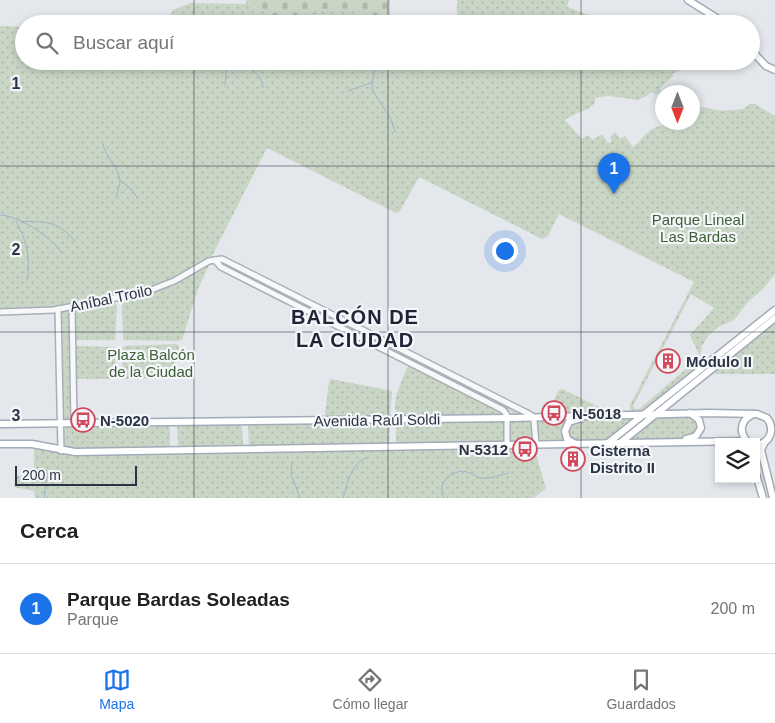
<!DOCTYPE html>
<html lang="es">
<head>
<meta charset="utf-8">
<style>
	body { margin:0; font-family:Arial,sans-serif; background:#f2f2f2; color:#202124 }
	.controls { position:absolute; right:15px; bottom:15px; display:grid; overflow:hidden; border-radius:0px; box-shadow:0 2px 8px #0003 }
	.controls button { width:45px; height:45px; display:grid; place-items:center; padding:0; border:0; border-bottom:1px solid #e0e0e0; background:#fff; color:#202124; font:25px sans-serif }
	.compass { position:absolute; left:655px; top:85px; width:45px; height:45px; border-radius:50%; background:#fff; box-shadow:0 2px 8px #0003; rotate:180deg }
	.scale { position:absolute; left:15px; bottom:12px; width:122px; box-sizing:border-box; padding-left:5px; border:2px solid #2b3445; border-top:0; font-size:14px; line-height:18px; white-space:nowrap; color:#2b3445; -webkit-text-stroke:4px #f4f6f9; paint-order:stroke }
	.you { position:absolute; left:504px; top:250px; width:18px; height:18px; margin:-12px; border:4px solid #fff; border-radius:50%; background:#1a73e8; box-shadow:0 0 0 8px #1a73e833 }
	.badge { display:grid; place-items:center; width:32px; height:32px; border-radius:50%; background:#1a73e8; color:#fff; font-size:16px; font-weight:700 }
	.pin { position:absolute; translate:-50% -41px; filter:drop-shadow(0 1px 2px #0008) }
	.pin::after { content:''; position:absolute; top:26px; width:18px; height:15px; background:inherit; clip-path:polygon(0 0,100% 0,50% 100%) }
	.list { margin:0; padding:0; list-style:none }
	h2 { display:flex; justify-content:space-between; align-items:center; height:65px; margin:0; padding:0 20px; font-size:21px }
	h2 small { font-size:16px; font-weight:400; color:#757577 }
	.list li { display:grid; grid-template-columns:32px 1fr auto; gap:15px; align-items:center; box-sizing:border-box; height:90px; padding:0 20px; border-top:1px solid #e0e0e0 }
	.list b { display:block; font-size:19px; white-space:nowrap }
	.list p { margin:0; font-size:16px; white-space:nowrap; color:#757577 }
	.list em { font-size:16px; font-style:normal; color:#757577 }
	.icon { flex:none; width:28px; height:28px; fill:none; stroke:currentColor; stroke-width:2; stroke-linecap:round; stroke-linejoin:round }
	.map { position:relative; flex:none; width:775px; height:498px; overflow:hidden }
	.search { position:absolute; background:#fff; box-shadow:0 2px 8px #0003; left:15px; right:15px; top:15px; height:55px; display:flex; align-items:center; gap:12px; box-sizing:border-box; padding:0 18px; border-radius:28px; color:#757577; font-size:19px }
	.sheet { height:155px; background:#fff }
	nav { display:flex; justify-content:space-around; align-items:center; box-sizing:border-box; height:70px; border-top:1px solid #e0e0e0; background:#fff; font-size:14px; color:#757577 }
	nav a { display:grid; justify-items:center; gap:2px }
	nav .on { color:#1a73e8 }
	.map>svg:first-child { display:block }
	.grass { fill:url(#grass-dots); fill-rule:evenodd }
	.cemetery { fill:url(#cemetery-stones) }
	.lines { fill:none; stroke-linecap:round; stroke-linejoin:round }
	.stream { stroke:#9fb4cc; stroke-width:1 }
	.minor-casing { stroke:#a9aeb7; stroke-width:8 }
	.major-casing { stroke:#a3abb8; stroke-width:9 }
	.minor { stroke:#f7f8fa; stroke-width:5 }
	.major { stroke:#fff; stroke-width:6 }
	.grid { fill:none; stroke:#2b3445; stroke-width:1; stroke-opacity:0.55 }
	.labels { text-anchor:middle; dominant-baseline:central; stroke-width:4.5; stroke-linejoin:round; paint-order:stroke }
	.park-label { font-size:15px; fill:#3f6138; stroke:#f4f6f9 }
	.street-label { font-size:15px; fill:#2b3445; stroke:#f4f6f9 }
	.poi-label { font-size:15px; font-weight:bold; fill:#2b3445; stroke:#f4f6f9; text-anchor:start }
	.district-label { font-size:20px; font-weight:bold; letter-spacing:1px; fill:#1d2536; stroke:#f4f6f9 }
	.grid-label { font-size:16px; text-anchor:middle; font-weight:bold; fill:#2b3445; stroke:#f4f6f9; stroke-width:4.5; stroke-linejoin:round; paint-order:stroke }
</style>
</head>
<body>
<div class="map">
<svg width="775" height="498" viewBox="0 0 775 498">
	<defs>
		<pattern id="grass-dots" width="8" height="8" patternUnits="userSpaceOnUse" patternTransform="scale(1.25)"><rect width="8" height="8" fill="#c9d6c5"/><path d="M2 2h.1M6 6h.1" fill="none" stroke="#adb8ab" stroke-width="1.8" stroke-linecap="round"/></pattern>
		<pattern id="cemetery-stones" width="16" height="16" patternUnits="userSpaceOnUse" patternTransform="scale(1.25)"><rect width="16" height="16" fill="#c9d6c5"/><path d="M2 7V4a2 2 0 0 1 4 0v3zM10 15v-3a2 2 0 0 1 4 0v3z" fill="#adb8ab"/></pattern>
	</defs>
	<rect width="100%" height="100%" fill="#e4e7ec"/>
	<g class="grass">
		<polygon points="457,0 569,0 567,7 613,24 479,24 471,17 457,17"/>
		<polygon points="190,3 246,4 273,15 300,19 321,12 359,12 380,24 131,24 168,19 173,10"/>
		<path d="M0,26L24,27V61H398V64C411,63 425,62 438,61C452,61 466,66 478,61H683L687,64L683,69L672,74L673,76L659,89L661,91L656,95L653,92L639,100L608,96L595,98V103C586,113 574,112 565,120L582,139L588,135L592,140L602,134L608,143L612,141L610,137L615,132L620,139L625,136L633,147C638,144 640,140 644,136C656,122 676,123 692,122L693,109L697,106L721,111L743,109L750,104H755L775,116V274L764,288L748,302L734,320L718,327L708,336L702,346L700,356L706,363L643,411L633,412L630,409V405L694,282L559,214L548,236L542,239L419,177L400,211L396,213L267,148L211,258L169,281L141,290L53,307L0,308ZM691,294L714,308L690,335L700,357L639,409H635L633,406Z"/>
		<polygon points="207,263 209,265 198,289 182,340 179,341 123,340 122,306 124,301 150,294 171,286"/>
		<polygon points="111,302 115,303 117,306 115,340 76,340 75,337 76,308"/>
		<polygon points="63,310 67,310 70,314 72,417 68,421 65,420 64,417 62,312"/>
		<polygon points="775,320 775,374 715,374 712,370"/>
		<polygon points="175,344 178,345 179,348 171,378 123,379 122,349 124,346"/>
		<polygon points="78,346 115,347 116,379 77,379 75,349"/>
		<polygon points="413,358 521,412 520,414 518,415 413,362"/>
		<path d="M410,366L500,410L499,414L397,416C390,404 402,380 407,368Z"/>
		<polygon points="331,379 392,391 390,415 388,416 327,417 325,414 329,382"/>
		<polygon points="562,389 603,409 604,412 549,413 548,411 559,390"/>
		<polygon points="693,416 695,417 699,430 690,438 674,440 631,439 631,437 654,417"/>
		<polygon points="594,418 630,418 631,420 608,440 575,442 567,437 566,430 574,420"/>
		<polygon points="529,420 532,423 533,442 510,443 510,421"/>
		<polygon points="540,420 570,420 567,423 568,442 540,442 537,422"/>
		<polygon points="503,421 505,439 504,442 398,444 396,442 396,424 398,422"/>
		<polygon points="388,422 390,425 389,444 251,446 249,444 248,426 251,424"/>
		<polygon points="180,425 240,425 242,427 243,444 242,446 180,447 178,445 177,427"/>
		<polygon points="168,426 170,429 170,446 168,448 68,450 65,447 64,431 66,428"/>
		<polygon points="34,447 73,455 534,448 546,488 534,498 36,498 35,497 34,491 14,487 16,475 34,479"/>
	</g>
	<polygon class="cemetery" points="246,0 390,0 390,24 380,24 359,12 321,12 300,19 273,15 246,4"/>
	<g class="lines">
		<g class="stream">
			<path d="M244,61C251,74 260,69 263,88"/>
			<polyline points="376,61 372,85 373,91 391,119 395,132"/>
			<polyline points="225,86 227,61"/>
			<polyline points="348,91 373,82"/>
			<path d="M103,144C105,157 119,167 120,181C120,186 117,192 116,197"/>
			<polyline points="120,180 131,189 137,197"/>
			<path d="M0,215C20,216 51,237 62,253"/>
			<path d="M16,221C27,240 31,260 27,280"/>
			<path d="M21,222C42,220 62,222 75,242"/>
			<polyline points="292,462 291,474 300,498"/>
			<polyline points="44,498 47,473"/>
			<path d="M343,498C348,482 350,465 366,458"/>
			<path d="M444,498C443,494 441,490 442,486C444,477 458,469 467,472C473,473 476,478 482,478C491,479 500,475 509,473"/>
		</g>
		<g class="minor-casing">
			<g id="minor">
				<polyline points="215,260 221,267 503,410 507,415 507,446"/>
				<polyline points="72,306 74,424"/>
				<polyline points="58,309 61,451"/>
				<polyline points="0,312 54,310 146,292 174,281 209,261 222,259 531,415 534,420 536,445"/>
			</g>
		</g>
		<g class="major-casing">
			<g id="major">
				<polyline points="688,0 726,24"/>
				<polyline points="751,50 766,66 775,70"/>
				<path d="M0,424L512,418L709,413L757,414L767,418C775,429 771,443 756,445"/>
				<polyline points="686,439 696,436 701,428 699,420 690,413"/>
				<path d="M747,441C738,431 741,419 754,414"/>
				<polyline points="574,443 567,439 565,431 569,422 578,419"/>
				<polyline points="608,443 775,310"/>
				<polyline points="620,443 775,318"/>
				<polyline points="764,443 761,450 773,498"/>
				<polyline points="0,444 32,444 75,452 746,441"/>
				<polyline points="756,474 763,498"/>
			</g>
		</g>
		<use href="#minor" class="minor"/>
		<use href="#major" class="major"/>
	</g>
	<path class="grid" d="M194,0V24M388,0V24M581,0V24M194,61V498M388,61V498M581,61V498M0,166H775M0,332H775"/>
	<defs>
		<g id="building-ring" transform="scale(1.25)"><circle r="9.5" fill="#f4f6f9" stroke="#d1495b" stroke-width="1.5"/><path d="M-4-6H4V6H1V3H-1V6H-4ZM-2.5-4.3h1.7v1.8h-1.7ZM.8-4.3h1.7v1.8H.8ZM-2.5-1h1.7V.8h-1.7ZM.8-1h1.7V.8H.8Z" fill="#d1495b"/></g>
		<g id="bus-ring" transform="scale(1.25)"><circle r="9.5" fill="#f4f6f9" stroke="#d1495b" stroke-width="1.5"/><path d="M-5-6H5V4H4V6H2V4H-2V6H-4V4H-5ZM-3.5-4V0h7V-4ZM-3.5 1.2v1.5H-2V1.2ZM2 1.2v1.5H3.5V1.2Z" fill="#d1495b"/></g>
	</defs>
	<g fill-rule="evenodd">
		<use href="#building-ring" x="668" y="361"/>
		<use href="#bus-ring" x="554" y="413"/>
		<use href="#bus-ring" x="83" y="420"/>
		<use href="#bus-ring" x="525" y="449"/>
		<use href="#building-ring" x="573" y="459"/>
	</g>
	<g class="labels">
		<g class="park-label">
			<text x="698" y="219">Parque Lineal<tspan x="698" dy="17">Las Bardas</tspan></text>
			<text x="151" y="354">Plaza Balcón<tspan x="151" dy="17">de la Ciudad</tspan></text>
		</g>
		<g class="street-label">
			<text transform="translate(111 298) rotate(-12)">Aníbal Troilo</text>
			<text transform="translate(377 420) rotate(-1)">Avenida Raúl Soldi</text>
		</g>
		<g class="poi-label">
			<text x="686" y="361">Módulo II</text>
			<text x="572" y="413">N-5018</text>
			<text x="100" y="420">N-5020</text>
			<text x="508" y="449" text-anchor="end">N-5312</text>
			<text x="590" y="450">Cisterna<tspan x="590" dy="17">Distrito II</tspan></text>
		</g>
		<g class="district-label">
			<text x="355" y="317">BALCÓN DE<tspan x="355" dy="23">LA CIUDAD</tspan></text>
		</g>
	</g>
	<g class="grid-label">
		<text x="16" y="89">1</text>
		<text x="16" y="255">2</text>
		<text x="16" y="421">3</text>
	</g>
</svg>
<div class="controls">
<button><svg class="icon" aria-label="layers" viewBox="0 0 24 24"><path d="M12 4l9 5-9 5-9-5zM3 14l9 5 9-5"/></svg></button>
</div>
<svg class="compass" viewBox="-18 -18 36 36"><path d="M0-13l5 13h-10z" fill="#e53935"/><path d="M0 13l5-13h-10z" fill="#757577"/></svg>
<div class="scale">200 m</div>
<div class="you"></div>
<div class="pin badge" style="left:614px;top:194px">1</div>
<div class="search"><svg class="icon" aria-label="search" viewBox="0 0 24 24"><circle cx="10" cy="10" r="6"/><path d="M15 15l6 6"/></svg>Buscar aquí</div>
</div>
<section class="sheet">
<h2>Cerca<small></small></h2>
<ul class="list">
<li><span class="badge">1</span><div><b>Parque Bardas Soleadas</b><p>Parque</p></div><em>200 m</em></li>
</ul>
</section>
<nav>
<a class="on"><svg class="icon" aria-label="map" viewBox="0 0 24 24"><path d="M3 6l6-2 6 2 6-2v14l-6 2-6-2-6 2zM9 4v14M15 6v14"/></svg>Mapa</a>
<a><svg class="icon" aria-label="directions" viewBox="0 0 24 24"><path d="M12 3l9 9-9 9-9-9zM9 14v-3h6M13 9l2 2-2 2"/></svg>Cómo llegar</a>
<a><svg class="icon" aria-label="saved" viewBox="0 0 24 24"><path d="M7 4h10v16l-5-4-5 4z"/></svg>Guardados</a>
</nav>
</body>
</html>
